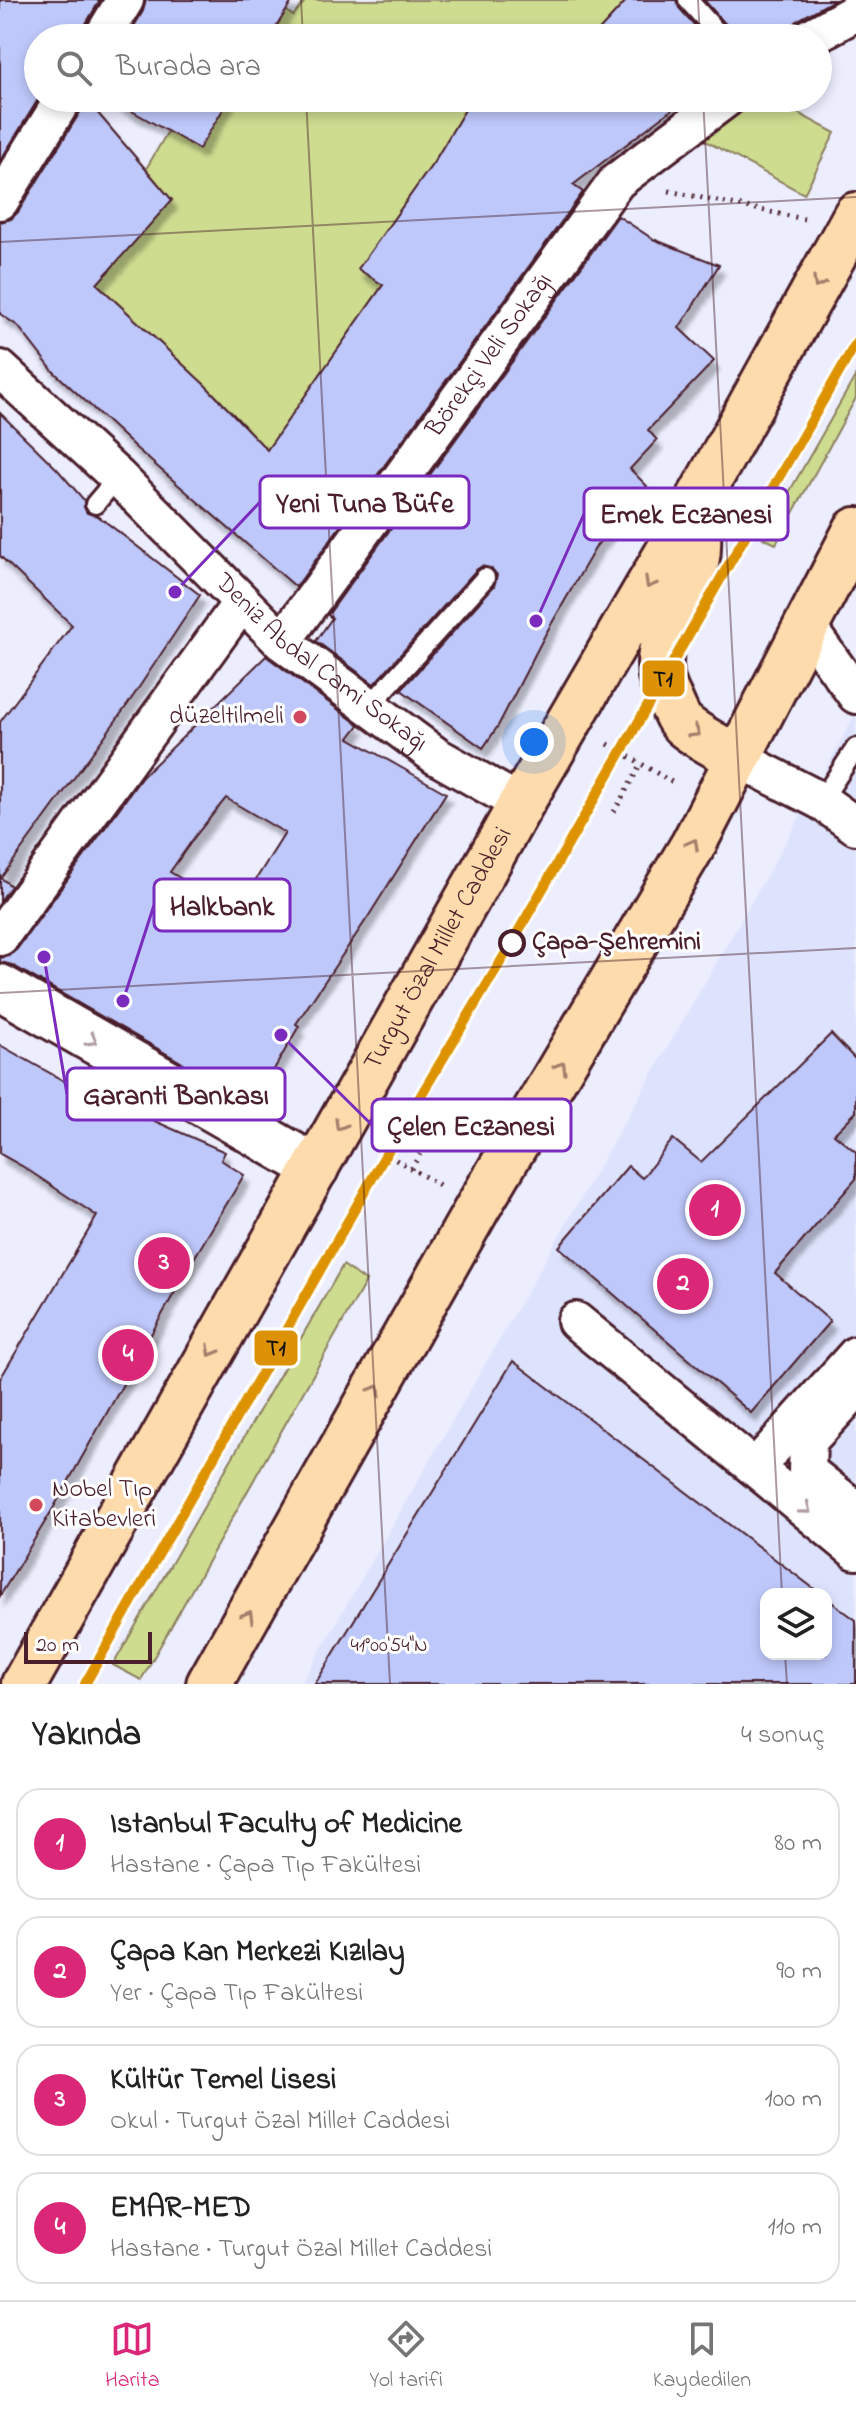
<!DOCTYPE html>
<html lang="tr">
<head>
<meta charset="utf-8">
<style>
	body { margin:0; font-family:"Indie Flower",sans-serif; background:#f6f6f6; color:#222 }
	.controls { position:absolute; right:24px; bottom:24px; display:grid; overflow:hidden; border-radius:16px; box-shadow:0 4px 12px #0003 }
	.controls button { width:72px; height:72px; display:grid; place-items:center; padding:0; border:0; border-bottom:2px solid #e0e0e0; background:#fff; color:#222; font:40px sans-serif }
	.scale { position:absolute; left:24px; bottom:20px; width:128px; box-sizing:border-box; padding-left:8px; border:4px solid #4a1f2b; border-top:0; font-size:22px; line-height:28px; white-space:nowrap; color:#4a1f2b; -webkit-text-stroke:6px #fff; paint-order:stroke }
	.you { position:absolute; left:534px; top:742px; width:28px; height:28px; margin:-20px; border:6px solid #fff; border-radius:50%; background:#1a73e8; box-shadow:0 0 0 12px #1a73e833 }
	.badge { display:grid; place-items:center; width:52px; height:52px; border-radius:50%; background:#db2777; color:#fff; font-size:26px; font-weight:700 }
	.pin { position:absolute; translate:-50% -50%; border:4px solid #fff; box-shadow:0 2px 8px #0006 }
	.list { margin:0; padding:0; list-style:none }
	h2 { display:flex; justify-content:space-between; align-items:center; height:104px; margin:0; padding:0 32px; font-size:34px }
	h2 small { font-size:26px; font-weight:400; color:#767676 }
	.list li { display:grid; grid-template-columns:52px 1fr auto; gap:24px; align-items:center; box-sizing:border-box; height:112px; margin:0 16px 16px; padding:0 16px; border:2px solid #e0e0e0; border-radius:24px }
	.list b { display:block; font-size:30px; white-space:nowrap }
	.list p { margin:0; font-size:26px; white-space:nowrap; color:#767676 }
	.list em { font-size:26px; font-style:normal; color:#767676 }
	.icon { flex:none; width:44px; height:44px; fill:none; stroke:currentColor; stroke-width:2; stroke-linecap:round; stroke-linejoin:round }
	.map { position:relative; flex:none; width:856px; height:1684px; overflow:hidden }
	.search { position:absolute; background:#fff; box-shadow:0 4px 12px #0003; left:24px; right:24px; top:24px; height:88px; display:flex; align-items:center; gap:20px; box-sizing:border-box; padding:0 28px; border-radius:44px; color:#767676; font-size:30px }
	.sheet { height:616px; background:#fff }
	nav { display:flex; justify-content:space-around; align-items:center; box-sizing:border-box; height:112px; border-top:2px solid #e0e0e0; background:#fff; font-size:22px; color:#767676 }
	nav a { display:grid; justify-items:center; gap:4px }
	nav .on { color:#db2777 }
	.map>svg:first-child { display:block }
	.built { fill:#dee3fd; fill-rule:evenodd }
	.green { fill:#cedc90; stroke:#8c7e5e; stroke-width:2 }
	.building { fill:#bec8fa; stroke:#4a1f2b; stroke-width:2; fill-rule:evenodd; filter:url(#shadow) }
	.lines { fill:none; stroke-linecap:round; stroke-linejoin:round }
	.lane-casing { stroke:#4a1f2b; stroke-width:24 }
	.street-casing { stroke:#4a1f2b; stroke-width:42 }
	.secondary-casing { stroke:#4a1f2b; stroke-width:50 }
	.primary-casing { stroke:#4a1f2b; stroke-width:50 }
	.path { stroke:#4a1f2b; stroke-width:5; stroke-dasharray:2 6; stroke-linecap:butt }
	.lane { stroke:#fff; stroke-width:18 }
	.street { stroke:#fff; stroke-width:36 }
	.secondary { stroke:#fff; stroke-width:44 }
	.primary { stroke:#fedbac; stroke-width:44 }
	.tram-1-casing { stroke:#fff; stroke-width:16 }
	.tram-1 { stroke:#dd9206; stroke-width:10 }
	.oneway { stroke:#a47d6c }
	.oneway2 { stroke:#ae9aa0 }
	.ticks { fill:none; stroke:#4a1f2b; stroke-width:2; stroke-opacity:0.45 }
	.poi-dot { fill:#d1495b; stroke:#fff; stroke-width:3 }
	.stop-dot { fill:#fff; stroke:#4a1f2b; stroke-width:4 }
	.labels { text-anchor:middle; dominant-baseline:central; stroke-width:6; stroke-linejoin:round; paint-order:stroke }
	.street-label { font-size:26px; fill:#4a1f2b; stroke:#fff }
	.poi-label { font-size:26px; fill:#4a1f2b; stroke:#fff; text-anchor:end }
	.stop-label { font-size:26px; font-weight:bold; fill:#4a1f2b; stroke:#fff; text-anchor:start }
	.ticks-label { font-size:20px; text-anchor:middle; fill:#4a1f2b; stroke:#fff; stroke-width:6; stroke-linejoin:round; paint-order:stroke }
	.leader { fill:none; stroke:#7b2cbf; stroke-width:3 }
	.callout-dot { fill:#7b2cbf; stroke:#fff; stroke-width:3 }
	.callout { fill:#fff; stroke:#7b2cbf; stroke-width:3 }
	.callout-label { font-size:28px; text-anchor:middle; font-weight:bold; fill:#4a1f2b }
	.line-badge { stroke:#fff; stroke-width:3 }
	.pale-badge-label { font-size:22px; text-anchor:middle; font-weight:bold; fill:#111 }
</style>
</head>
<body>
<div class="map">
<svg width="856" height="1684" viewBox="0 0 856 1684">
	<defs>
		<filter id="shadow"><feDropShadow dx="5" dy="9" stdDeviation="2" flood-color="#0004"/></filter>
	</defs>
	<rect width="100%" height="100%" fill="#eceefe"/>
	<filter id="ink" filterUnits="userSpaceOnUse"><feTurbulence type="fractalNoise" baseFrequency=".0125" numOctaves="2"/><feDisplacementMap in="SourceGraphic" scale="16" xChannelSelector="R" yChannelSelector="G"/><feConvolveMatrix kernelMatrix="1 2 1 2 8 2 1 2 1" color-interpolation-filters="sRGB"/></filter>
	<g filter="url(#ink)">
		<path class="built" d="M856,713V1684H301L795,826ZM766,1594H826V1654H766Z"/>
		<g class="green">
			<polygon points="273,0 293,16 306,0 627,0 592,38 269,38"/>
			<polygon points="230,98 472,98 434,162 359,268 383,285 267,450 216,396 92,279 109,216 133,243 171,200 146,169 168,131 199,148"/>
			<polygon points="754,98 770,98 835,133 804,194 698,137"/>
			<polygon points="856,375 856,398 776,544 763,538"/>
			<polygon points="343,1265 366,1281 141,1680 113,1665"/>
		</g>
		<g class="building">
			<polygon points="0,0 100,0 84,27 81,38 38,38 39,98 0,161"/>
			<polygon points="146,0 293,0 269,38 127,38 143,11"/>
			<polygon points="627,0 676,0 679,8 706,38 592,38"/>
			<polygon points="704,0 834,0 798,20 791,28 788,38 734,38 731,30"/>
			<polygon points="85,98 172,200 97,284 206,386 267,450 383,285 358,269 434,162 472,98 687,98 573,185 583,192 296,587 137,449 53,371 18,326 0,314 0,222 11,219 18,212 82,109"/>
			<polygon points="109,98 230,98 199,149"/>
			<polygon points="618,216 653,239 719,265 679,328 714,361 648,430 657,440 630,469 647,486 597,545 545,635 498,726 483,748 401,690 494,586 497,575 492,569 482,566 476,570 374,684 316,641 332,618 328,615"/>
			<polygon points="0,413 57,469 84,500 84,507 87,513 98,516 200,595 128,704 1,878 11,886 0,901 0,722 72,625 0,556"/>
			<path d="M266,656L359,725L349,738L446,793L368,917L296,1024L299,1026L254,1104L12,965L0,962V958L9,956L17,949L142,777ZM226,798L285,833L236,911L170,872L196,835Z"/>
			<polygon points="831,1034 856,1060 856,1112 834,1134 856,1152 856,1179 775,1273 830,1321 751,1413 559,1247 628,1166 642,1178 673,1139 701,1162"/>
			<polygon points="0,1045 66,1082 225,1152 221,1160 244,1175 190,1265 54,1507 0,1596 0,1379 97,1216 22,1166 0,1154"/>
			<polygon points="513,1361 821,1594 766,1594 766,1654 826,1654 826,1598 856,1620 856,1684 315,1684"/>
		</g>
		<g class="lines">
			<g class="lane-casing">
				<g id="lane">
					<polyline points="688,0 722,38"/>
					<polyline points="95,504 118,477"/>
					<polyline points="369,707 485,578"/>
					<polyline points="821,801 856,748"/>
				</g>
			</g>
			<g class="street-casing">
				<g id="street">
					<polyline points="102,38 125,0"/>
					<polyline points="809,38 856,12"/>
					<polyline points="0,201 64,98"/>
					<path id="s1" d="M0,369L118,477L282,642L436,756L521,804"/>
					<polyline points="807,627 856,695"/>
					<path id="s2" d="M282,642L617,181L727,98"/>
					<polyline points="737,758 821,801 856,826"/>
					<polyline points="0,937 242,602"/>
					<polyline points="576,1321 856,1551"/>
					<polyline points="856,1389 808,1441 807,1471 856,1510"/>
					<polyline points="756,1467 856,1355"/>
				</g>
			</g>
			<g class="secondary-casing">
				<polyline id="secondary" points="0,987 316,1168"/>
			</g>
			<g class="primary-casing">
				<g id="primary">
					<path d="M695,509C698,528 700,545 696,564C686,613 641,646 669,698C673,706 677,719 684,725C699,738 720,747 737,758"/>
					<path id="s3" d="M24,1684L521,804L695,506L856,215"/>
					<polyline points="209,1684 478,1207 693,845 856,530"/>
				</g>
			</g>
			<g class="path">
				<polyline points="669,191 804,219"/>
				<polyline points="608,744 675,784"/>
				<polyline points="614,812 641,764"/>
				<polyline points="375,1148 443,1187"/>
				<polyline points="411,1169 420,1154"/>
			</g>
			<use href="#lane" class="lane"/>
			<use href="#street" class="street"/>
			<use href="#secondary" class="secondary"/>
			<use href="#primary" class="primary"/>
			<g class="tram-1-casing">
				<polyline id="tram-1" points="85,1684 386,1154 507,951 856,343"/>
			</g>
			<use href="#tram-1" class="tram-1"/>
		</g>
		<defs><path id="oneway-chevron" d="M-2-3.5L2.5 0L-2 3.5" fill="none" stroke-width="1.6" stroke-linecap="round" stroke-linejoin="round" transform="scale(2)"/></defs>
		<g class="oneway">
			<use href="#oneway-chevron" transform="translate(818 283) rotate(119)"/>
			<use href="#oneway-chevron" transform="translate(650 583) rotate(120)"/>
			<use href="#oneway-chevron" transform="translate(695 732) rotate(32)"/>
			<use href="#oneway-chevron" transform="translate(693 844) rotate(-61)"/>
			<use href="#oneway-chevron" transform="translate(561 1067) rotate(-59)"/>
			<use href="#oneway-chevron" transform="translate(340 1125) rotate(120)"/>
			<use href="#oneway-chevron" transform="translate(212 1351) rotate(120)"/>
			<use href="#oneway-chevron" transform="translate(376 1390) rotate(-60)"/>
			<use href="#oneway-chevron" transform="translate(248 1616) rotate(-60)"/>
		</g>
		<g class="oneway2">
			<use href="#oneway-chevron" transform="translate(92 1040) rotate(30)"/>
			<use href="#oneway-chevron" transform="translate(806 1509) rotate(40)"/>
		</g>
	</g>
	<path class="ticks" d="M301,0L303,38M698,0L700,38M306,98L390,1684M703,98L782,1594M0,242L856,197M0,993L856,948M785,1654L787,1684"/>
	<g class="poi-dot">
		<circle cx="300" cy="717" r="8"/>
		<circle cx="36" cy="1505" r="8"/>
	</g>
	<circle class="stop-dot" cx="512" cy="943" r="12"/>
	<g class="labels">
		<g class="street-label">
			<text stroke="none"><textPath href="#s2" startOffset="354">Börekçi Veli Sokağı</textPath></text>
			<text stroke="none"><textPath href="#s1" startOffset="436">Deniz Abdal Cami Sokağı</textPath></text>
			<text stroke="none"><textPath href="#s3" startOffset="844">Turgut Özal Millet Caddesi</textPath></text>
		</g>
		<g class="poi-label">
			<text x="284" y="717">düzeltilmeli</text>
			<text x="52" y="1490" text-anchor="start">Nobel Tıp<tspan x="52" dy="30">Kitabevleri</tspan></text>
		</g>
		<g class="stop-label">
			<text x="532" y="943">Çapa-Şehremini</text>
		</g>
	</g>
	<g class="ticks-label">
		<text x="389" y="1651">41°00'54"N</text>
	</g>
	<path class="leader" d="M175 592L260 502M536 621L584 514M123 1001L154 905M44 957L67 1094M281 1035L372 1125"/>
	<g class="callout-dot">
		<circle cx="175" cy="592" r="8"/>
		<circle cx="536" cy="621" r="8"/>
		<circle cx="123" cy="1001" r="8"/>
		<circle cx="44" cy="957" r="8"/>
		<circle cx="281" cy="1035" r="8"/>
	</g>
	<g class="callout">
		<rect x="260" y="476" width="209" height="52" rx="8"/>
		<rect x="584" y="488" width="204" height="52" rx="8"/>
		<rect x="154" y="879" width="136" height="52" rx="8"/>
		<rect x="67" y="1068" width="218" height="52" rx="8"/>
		<rect x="372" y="1099" width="199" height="52" rx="8"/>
	</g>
	<g class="callout-label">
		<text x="365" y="512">Yeni Tuna Büfe</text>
		<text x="686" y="523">Emek Eczanesi</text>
		<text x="222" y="915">Halkbank</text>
		<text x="176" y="1104">Garanti Bankası</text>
		<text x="471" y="1135">Çelen Eczanesi</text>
	</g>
	<g class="line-badge">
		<rect x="641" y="659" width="45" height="39" rx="8" fill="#dd9206"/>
		<rect x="253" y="1329" width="46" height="38" rx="8" fill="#dd9206"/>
	</g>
	<g class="pale-badge-label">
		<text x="663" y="686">T1</text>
		<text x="276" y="1355">T1</text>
	</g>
</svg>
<div class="controls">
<button><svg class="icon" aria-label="layers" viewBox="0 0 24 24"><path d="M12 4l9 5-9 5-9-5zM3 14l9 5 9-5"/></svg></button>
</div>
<div class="scale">20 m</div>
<div class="you"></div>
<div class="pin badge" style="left:715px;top:1210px">1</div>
<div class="pin badge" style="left:683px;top:1284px">2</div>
<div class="pin badge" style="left:164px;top:1263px">3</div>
<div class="pin badge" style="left:128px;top:1355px">4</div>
<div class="search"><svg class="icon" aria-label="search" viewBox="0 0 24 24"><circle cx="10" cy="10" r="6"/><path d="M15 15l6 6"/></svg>Burada ara</div>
</div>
<section class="sheet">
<h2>Yakında<small>4 sonuç</small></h2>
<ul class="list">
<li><span class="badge">1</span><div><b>Istanbul Faculty of Medicine</b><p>Hastane · Çapa Tıp Fakültesi</p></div><em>80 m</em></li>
<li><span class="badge">2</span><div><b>Çapa Kan Merkezi Kızılay</b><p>Yer · Çapa Tıp Fakültesi</p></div><em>90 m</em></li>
<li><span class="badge">3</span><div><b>Kültür Temel Lisesi</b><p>Okul · Turgut Özal Millet Caddesi</p></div><em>100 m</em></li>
<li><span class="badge">4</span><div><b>EMAR-MED</b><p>Hastane · Turgut Özal Millet Caddesi</p></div><em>110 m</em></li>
</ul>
</section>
<nav>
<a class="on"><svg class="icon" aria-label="map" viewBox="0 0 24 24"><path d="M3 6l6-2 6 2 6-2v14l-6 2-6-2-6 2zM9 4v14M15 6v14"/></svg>Harita</a>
<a><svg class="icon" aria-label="directions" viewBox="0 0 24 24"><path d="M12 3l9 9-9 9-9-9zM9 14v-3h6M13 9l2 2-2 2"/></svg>Yol tarifi</a>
<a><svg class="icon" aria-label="saved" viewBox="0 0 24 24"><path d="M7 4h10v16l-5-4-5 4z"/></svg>Kaydedilen</a>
</nav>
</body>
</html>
